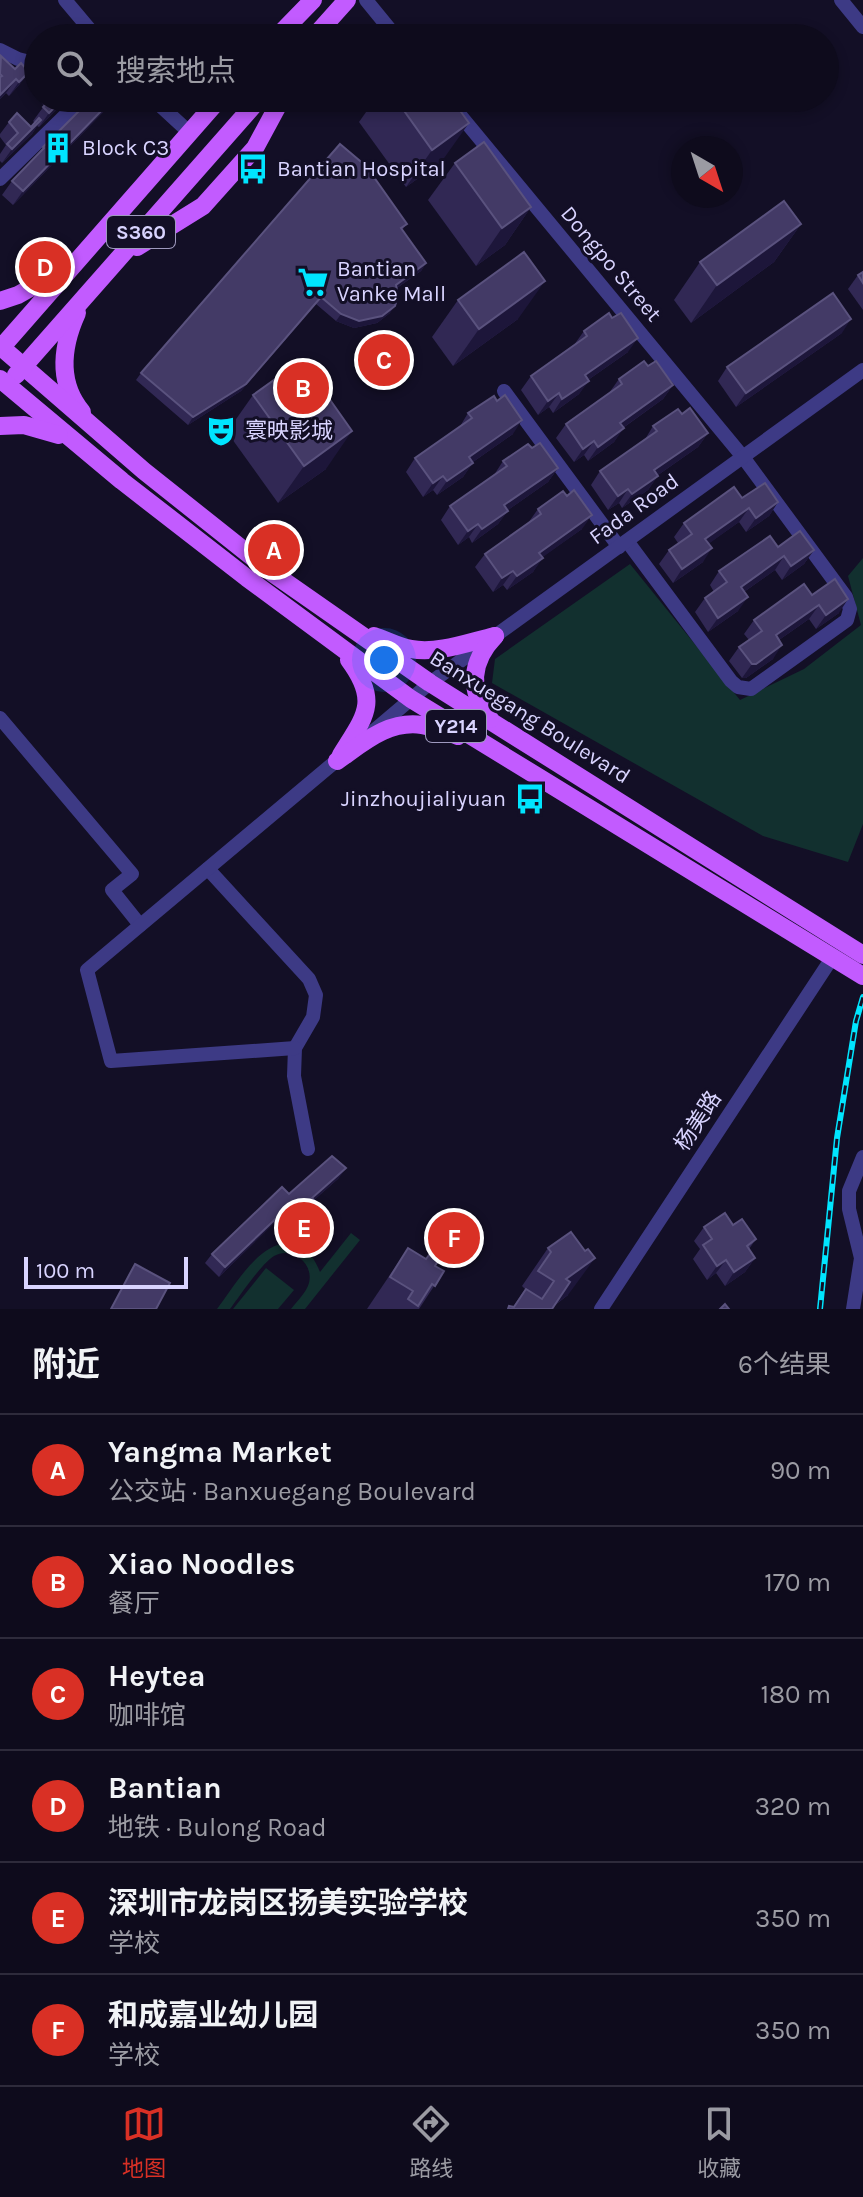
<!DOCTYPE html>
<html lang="zh">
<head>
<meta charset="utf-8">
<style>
	body { margin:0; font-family:Karla,"Noto Sans SC",sans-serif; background:#1c1929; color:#f1f3f6 }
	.compass { position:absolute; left:671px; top:136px; width:72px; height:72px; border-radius:50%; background:#0e0b1c; box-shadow:0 4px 12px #0003; rotate:141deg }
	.scale { position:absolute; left:24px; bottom:20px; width:164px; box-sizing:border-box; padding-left:8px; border:4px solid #d9d4ff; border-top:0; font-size:22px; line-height:28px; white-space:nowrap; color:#d9d4ff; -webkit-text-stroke:6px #130f26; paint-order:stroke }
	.you { position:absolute; left:384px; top:660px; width:28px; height:28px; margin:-20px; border:6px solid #fff; border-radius:50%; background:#1a73e8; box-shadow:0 0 0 12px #1a73e833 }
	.badge { display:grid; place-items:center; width:52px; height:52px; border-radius:50%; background:#d93025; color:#fff; font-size:26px; font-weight:700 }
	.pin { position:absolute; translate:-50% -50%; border:4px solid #fff; box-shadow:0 2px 8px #0006 }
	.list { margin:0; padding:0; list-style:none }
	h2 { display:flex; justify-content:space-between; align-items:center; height:104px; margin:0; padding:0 32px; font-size:34px }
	h2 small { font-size:26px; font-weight:400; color:#9b9ba3 }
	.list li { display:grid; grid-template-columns:52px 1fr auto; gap:24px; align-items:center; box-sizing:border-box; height:112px; padding:0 32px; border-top:2px solid #2e2b3b }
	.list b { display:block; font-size:30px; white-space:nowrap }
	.list p { margin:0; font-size:26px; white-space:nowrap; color:#9b9ba3 }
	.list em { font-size:26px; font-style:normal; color:#9b9ba3 }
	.icon { flex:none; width:44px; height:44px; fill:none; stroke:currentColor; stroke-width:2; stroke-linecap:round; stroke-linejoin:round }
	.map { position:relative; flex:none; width:863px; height:1309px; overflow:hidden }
	.search { position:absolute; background:#0e0b1c; box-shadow:0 4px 12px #0003; left:24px; right:24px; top:24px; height:88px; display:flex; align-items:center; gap:20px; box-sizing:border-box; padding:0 28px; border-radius:44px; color:#9b9ba3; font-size:30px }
	.sheet { height:776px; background:#0e0b1c }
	nav { display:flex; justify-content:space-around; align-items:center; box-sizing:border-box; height:112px; border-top:2px solid #2e2b3b; background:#0e0b1c; font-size:22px; color:#9b9ba3 }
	nav a { display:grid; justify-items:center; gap:4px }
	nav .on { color:#d93025 }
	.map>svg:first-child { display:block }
	.green { fill:#12302f }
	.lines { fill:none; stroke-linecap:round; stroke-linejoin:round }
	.minor { stroke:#3d3a85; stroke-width:14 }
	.major { stroke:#c25bff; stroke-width:18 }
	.rail-casing { stroke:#00e5ff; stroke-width:6 }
	.rail { stroke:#130f26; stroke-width:3; stroke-dasharray:9; stroke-linecap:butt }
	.wall { fill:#312854 }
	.shaded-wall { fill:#1d163a }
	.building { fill:#433a66; stroke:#5a527e; stroke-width:2 }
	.labels { text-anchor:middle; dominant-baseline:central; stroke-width:6; stroke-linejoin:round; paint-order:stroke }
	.shield { fill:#130f26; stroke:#9e99be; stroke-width:2 }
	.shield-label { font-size:20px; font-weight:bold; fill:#d9d4ff }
	.poi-label { font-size:22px; fill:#d9d4ff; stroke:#130f26; text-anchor:start }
	.street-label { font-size:22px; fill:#d9d4ff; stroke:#130f26 }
</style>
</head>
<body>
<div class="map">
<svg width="863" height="1309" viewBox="0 0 863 1309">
	<rect width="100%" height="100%" fill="#130f26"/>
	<g class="green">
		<polygon points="863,558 863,824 848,862 763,836 492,683 495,659 630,564 740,700 804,669 861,625 848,576"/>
		<path d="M351,1233L360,1240L305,1309H291C297,1301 306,1293 309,1283C314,1263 292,1246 274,1256C261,1264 240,1296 230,1309H217C234,1287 263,1234 296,1245C309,1249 315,1260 320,1272Z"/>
		<polygon points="266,1268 294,1290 278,1309 233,1309"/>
	</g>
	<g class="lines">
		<g class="minor">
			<polyline points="65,0 97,38"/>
			<polyline points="366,0 397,38"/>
			<polyline points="841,0 863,27"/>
			<polyline points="0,50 18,59 38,64"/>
			<polyline points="152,98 190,133"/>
			<polyline points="446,98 743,457 846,597 850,609 847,620 751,689 738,687 731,681 627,541"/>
			<polyline points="0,179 83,98"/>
			<polyline points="504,391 619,547"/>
			<polyline points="0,718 132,874 112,890 140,925"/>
			<polyline points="371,733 430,683 863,370"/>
			<polyline points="208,869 309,979 316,995 313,1017 295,1048 294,1076 308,1149"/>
			<polyline points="295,1048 111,1061 87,970 342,756"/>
			<polyline points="601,1309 832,958"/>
			<polyline points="853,1309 861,1258 849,1209 849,1191 863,1157"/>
		</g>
		<g class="major">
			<polyline points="276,38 313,0"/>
			<polyline points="313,38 347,0"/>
			<polyline points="137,247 203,206 255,148 282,98"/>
			<polyline points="0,301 18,295 64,269"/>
			<path d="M77,313C62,346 57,382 82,412"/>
			<polyline points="0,346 144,471 271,572 430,683 863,955"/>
			<polyline points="0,349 220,98"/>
			<polyline points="16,375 260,98"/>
			<polyline points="0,379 122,481 247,578 411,699 863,976"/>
			<polyline points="0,426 24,425 59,435"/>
			<path d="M374,636C386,640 399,647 411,649C438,654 469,642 495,636"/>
			<path d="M490,719C468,690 470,662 495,636"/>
			<path d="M341,755C365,716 380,702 349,660"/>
			<path d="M337,761C363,743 388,720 422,725C434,727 447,732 458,736"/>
		</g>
		<g class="rail-casing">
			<polyline id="rail" points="820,1309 837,1138 856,1021 863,997"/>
		</g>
		<use href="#rail" class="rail"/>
	</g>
	<g class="wall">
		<polygon points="0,57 15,69 29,72 19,85 9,96 6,93 0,99"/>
		<polygon points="38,96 38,98 68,98 39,127 37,126 32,134 2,163 0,161 0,154 6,145 0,137 0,134 9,122 31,127 35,123 33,121 44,106 37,97"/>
		<polygon points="376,98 451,98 442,161 406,187 359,122"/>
		<polygon points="113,102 13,205 2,195 12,181 37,155 43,147"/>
		<polygon points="455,163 531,207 505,245 476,266 428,200"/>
		<polygon points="407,224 402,230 426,263 421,271 397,288 390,313 377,323 354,328 336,321 316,304 241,391 188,425 136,380 141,373"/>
		<polygon points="801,224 774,262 691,323 674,300 700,262"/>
		<polygon points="863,272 863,310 848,289 858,275"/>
		<polygon points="458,300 518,319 453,366 432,337"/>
		<polygon points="584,331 628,352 588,380 579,394 553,413 549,407 538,415 521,390 531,376 574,345"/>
		<polygon points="842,333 736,407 718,381 727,367"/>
		<polygon points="648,366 673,385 663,399 623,428 614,442 588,461 584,455 574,462 556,438 566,424 609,393 619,379"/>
		<polygon points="253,395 326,469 278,503 227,432"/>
		<polygon points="468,413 513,434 473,462 463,477 437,495 433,490 423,497 406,472 415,458 459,428"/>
		<polygon points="682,414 708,433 698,447 658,475 648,490 622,508 619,503 608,510 591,485 600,471 644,441 653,426"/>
		<polygon points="532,448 558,468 548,482 508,510 498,524 472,543 469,537 458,545 441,520 450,506 494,475 503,461"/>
		<polygon points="742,498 778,502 769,516 746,532 739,522 709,543 703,562 673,583 659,564 669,550 678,543 674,537 684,523"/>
		<polygon points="538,509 582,529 542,557 533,572 507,590 503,585 493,592 475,567 485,554 528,523"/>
		<polygon points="778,547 814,550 804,564 782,580 775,570 744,592 738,611 708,632 695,612 705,598 714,592 710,585 719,571"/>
		<polygon points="812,595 839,613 816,629 809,619 779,640 773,659 746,678 742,678 729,661 739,647 749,640 744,634 754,620"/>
		<polygon points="339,1178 314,1200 314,1218 308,1227 296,1238 278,1219 219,1277 205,1263 212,1254 289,1194"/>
		<polygon points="733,1225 756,1239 749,1249 755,1258 745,1272 725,1286 716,1273 707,1280 693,1259 700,1249 694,1241 704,1227"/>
		<polygon points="571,1232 568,1295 554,1306 552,1309 507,1309 509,1306 513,1307 525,1289 522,1286 548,1248"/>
		<polygon points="408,1248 444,1271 419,1309 367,1309"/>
	</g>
	<g class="shaded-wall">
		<polygon points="29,72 19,85 9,96 19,82"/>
		<polygon points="16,79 6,93 0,99 0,95"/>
		<polygon points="64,98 68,98 39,127 49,113"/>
		<polygon points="114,98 116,98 113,102 13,205 23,191"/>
		<polygon points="41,120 32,134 2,163 12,149"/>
		<polygon points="469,123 442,161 406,187 432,150"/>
		<polygon points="531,207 505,245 476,266 502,228"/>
		<polygon points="801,224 774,262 691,323 717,285"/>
		<polygon points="426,263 421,271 391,292 396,285"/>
		<polygon points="545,281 518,319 453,366 479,329"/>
		<polygon points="321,297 241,391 188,425 193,417"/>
		<polygon points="395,306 390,313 377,323 354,328 336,321 341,314"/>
		<polygon points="851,319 842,333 736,407 746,393"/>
		<polygon points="638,338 628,352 575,389 585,375"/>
		<polygon points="589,381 579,394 553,413 562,399"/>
		<polygon points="673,385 663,399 610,437 620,423"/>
		<polygon points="559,393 549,407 538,415 548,401"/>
		<polygon points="522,420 513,434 460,471 469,457"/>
		<polygon points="624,428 614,442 588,461 598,447"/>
		<polygon points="352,431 326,469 278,503 304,466"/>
		<polygon points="708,433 698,447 645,484 654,470"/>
		<polygon points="594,441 584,455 574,462 583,449"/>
		<polygon points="473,463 463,477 437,495 447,481"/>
		<polygon points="558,468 548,482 495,519 504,505"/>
		<polygon points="443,476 433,490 423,497 433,483"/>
		<polygon points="658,476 648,490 622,508 632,494"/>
		<polygon points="628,489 619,503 608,510 618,496"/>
		<polygon points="778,502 769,516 746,532 756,518"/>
		<polygon points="749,508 739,522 696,553 705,539"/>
		<polygon points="508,511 498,524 472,543 482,529"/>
		<polygon points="592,515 582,529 529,567 539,553"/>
		<polygon points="478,524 469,537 458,545 468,531"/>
		<polygon points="712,548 703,562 673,583 682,569"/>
		<polygon points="814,550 804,564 782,580 791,566"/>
		<polygon points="784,556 775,570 731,601 741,587"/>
		<polygon points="543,558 533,572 507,590 517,576"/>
		<polygon points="513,571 503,585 493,592 502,578"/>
		<polygon points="748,597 738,611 708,632 718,618"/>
		<polygon points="848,599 839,613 816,629 826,615"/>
		<polygon points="819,605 809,619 766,649 776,635"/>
		<polygon points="782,645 773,659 746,678 742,678 752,664"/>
		<polygon points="346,1168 339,1178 306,1207 312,1198"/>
		<polygon points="285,1210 278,1219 219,1277 225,1267"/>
		<polygon points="314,1218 308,1227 296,1238 303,1228"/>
		<polygon points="595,1258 568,1295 549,1309 566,1279"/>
		<polygon points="755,1258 745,1272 725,1286 734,1272"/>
		<polygon points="726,1260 716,1273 707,1280 717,1266"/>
	</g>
	<g class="building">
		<polygon points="1,56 15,69 21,63 29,72 19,82 16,79 0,95 0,77 2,76 0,74"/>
		<polygon points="52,98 64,98 49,113 43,107"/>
		<polygon points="92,98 114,98 23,191 12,181 44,148 43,147"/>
		<polygon points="395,98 451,98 469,123 432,150"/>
		<polygon points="17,113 31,127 39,118 41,120 12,149 7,144 18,133 9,122"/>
		<polygon points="484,142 531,207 502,228 455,163"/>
		<polygon points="340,144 366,166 407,224 401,228 426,263 396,285 398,296 395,306 382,316 359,321 341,314 321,297 246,384 193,417 141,373"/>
		<polygon points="784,201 801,224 717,285 700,262"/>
		<polygon points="524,252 545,281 479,329 458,300"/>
		<polygon points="863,272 863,283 858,275"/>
		<polygon points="833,293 851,319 746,393 727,367"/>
		<polygon points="609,313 612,318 621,313 638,338 585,375 589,381 562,399 559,393 548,401 531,376 587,336 584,331"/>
		<polygon points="302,360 352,431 304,466 253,395"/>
		<polygon points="644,361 648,366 656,361 673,385 620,423 624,428 598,447 594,441 583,449 566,424 622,384 619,379"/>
		<polygon points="505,395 522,420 469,457 473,463 447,481 443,476 433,483 415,458 472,418 468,413 494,396 497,401"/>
		<polygon points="690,408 708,433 654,470 658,476 632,494 628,489 618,496 600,471 657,431 653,426 678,409 682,414"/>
		<polygon points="540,443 558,468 504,505 508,511 482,529 478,524 468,531 450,506 507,466 503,461 528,444 532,448"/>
		<polygon points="765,483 778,502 756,518 749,508 705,539 712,548 682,569 669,550 692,534 684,523 734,487 742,498"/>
		<polygon points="574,490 592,515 539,553 543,558 517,576 513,571 502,578 485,554 541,514 538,509 563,491 567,496"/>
		<polygon points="800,531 814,550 791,566 784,556 741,587 748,597 718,618 705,598 727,582 719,571 770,536 778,547"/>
		<polygon points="835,579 848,599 826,615 819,605 776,635 782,645 756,664 752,664 739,647 762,631 754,620 804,584 812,595"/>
		<polygon points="332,1156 346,1168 312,1198 320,1207 312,1215 314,1218 303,1228 285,1210 225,1267 212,1254 282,1187 289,1194"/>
		<polygon points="725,1213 733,1225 742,1219 756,1239 747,1246 755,1258 734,1272 726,1260 717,1266 703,1245 712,1239 704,1227"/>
		<polygon points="571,1232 585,1251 588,1249 595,1258 566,1279 570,1282 552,1309 508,1309 509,1306 514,1307 526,1289 542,1299 554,1281 538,1271 551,1252 548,1248"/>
		<polygon points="408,1248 426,1259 429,1255 438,1261 435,1266 444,1271 435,1286 432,1284 418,1306 408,1299 413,1291 390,1277"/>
		<polygon points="135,1264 170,1283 156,1309 111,1309"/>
		<polygon points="725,1304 729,1309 720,1309"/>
	</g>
	<defs>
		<g id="building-bare" transform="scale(2.4)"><path d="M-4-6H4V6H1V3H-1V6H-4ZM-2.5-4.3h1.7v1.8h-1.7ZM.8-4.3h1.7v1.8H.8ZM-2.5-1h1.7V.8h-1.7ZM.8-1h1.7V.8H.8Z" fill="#00e5ff" stroke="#130f26" stroke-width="2.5" paint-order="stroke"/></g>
		<g id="bus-bare" transform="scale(2.4)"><path d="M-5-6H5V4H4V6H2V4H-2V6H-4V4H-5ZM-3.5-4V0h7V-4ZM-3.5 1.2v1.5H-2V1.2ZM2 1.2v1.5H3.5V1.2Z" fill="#00e5ff" stroke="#130f26" stroke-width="2.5" paint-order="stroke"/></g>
		<g id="supermarket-bare" transform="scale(2.4)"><path d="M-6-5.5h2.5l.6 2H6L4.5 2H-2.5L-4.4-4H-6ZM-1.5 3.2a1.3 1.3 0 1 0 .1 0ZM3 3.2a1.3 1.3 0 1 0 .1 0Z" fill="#00e5ff" stroke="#130f26" stroke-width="2.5" paint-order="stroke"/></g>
		<g id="theatre-bare" transform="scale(2.4)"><path d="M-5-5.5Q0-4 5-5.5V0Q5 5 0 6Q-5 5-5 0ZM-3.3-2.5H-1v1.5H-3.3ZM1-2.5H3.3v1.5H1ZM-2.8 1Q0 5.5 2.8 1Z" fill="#00e5ff" stroke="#130f26" stroke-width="2.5" paint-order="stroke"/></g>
	</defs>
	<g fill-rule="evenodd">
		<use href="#building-bare" x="58" y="148"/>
		<use href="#bus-bare" x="253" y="169"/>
		<use href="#supermarket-bare" x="313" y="282"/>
		<use href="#theatre-bare" x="221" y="431"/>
		<use href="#bus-bare" x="530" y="799"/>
	</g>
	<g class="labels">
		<g class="shield">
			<rect x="107" y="216" width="68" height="32" rx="6"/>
			<rect x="426" y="710" width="60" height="32" rx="6"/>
		</g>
		<g class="shield-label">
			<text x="141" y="232">S360</text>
			<text x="456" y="726">Y214</text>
		</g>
		<g class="poi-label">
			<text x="82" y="148">Block C3</text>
			<text x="277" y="169">Bantian Hospital</text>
			<text x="337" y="269">Bantian<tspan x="337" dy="25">Vanke Mall</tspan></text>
			<text x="245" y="431">寰映影城</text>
			<text x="506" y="799" text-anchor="end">Jinzhoujialiyuan</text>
		</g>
		<g class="street-label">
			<text transform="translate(611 264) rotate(50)">Dongpo Street</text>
			<text transform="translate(634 509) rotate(-36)">Fada Road</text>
			<text transform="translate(530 717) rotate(32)">Banxuegang Boulevard</text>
			<text transform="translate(698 1121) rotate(-57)">杨美路</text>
		</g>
	</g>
</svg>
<svg class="compass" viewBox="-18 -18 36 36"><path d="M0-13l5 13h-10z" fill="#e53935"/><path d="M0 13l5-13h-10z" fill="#9b9ba3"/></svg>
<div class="scale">100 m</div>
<div class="you"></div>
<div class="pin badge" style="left:274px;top:550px">A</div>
<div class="pin badge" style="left:303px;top:388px">B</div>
<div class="pin badge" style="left:384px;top:360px">C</div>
<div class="pin badge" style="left:45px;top:267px">D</div>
<div class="pin badge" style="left:304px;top:1228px">E</div>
<div class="pin badge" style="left:454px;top:1238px">F</div>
<div class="search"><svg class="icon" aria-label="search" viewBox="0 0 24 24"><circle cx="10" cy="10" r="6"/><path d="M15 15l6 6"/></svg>搜索地点</div>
</div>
<section class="sheet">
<h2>附近<small>6个结果</small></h2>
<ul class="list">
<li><span class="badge">A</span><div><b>Yangma Market</b><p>公交站 · Banxuegang Boulevard</p></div><em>90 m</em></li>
<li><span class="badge">B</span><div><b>Xiao Noodles</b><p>餐厅</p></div><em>170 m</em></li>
<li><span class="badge">C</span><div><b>Heytea</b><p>咖啡馆</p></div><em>180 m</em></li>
<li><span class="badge">D</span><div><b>Bantian</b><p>地铁 · Bulong Road</p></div><em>320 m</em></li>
<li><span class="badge">E</span><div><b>深圳市龙岗区扬美实验学校</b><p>学校</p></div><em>350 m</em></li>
<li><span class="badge">F</span><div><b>和成嘉业幼儿园</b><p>学校</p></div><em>350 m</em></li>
</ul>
</section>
<nav>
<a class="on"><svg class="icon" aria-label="map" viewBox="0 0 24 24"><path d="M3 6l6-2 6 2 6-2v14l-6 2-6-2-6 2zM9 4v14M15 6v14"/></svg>地图</a>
<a><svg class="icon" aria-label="directions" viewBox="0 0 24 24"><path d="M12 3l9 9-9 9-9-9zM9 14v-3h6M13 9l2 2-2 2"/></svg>路线</a>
<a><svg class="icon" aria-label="saved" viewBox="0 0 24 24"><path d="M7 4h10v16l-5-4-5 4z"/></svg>收藏</a>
</nav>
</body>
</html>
